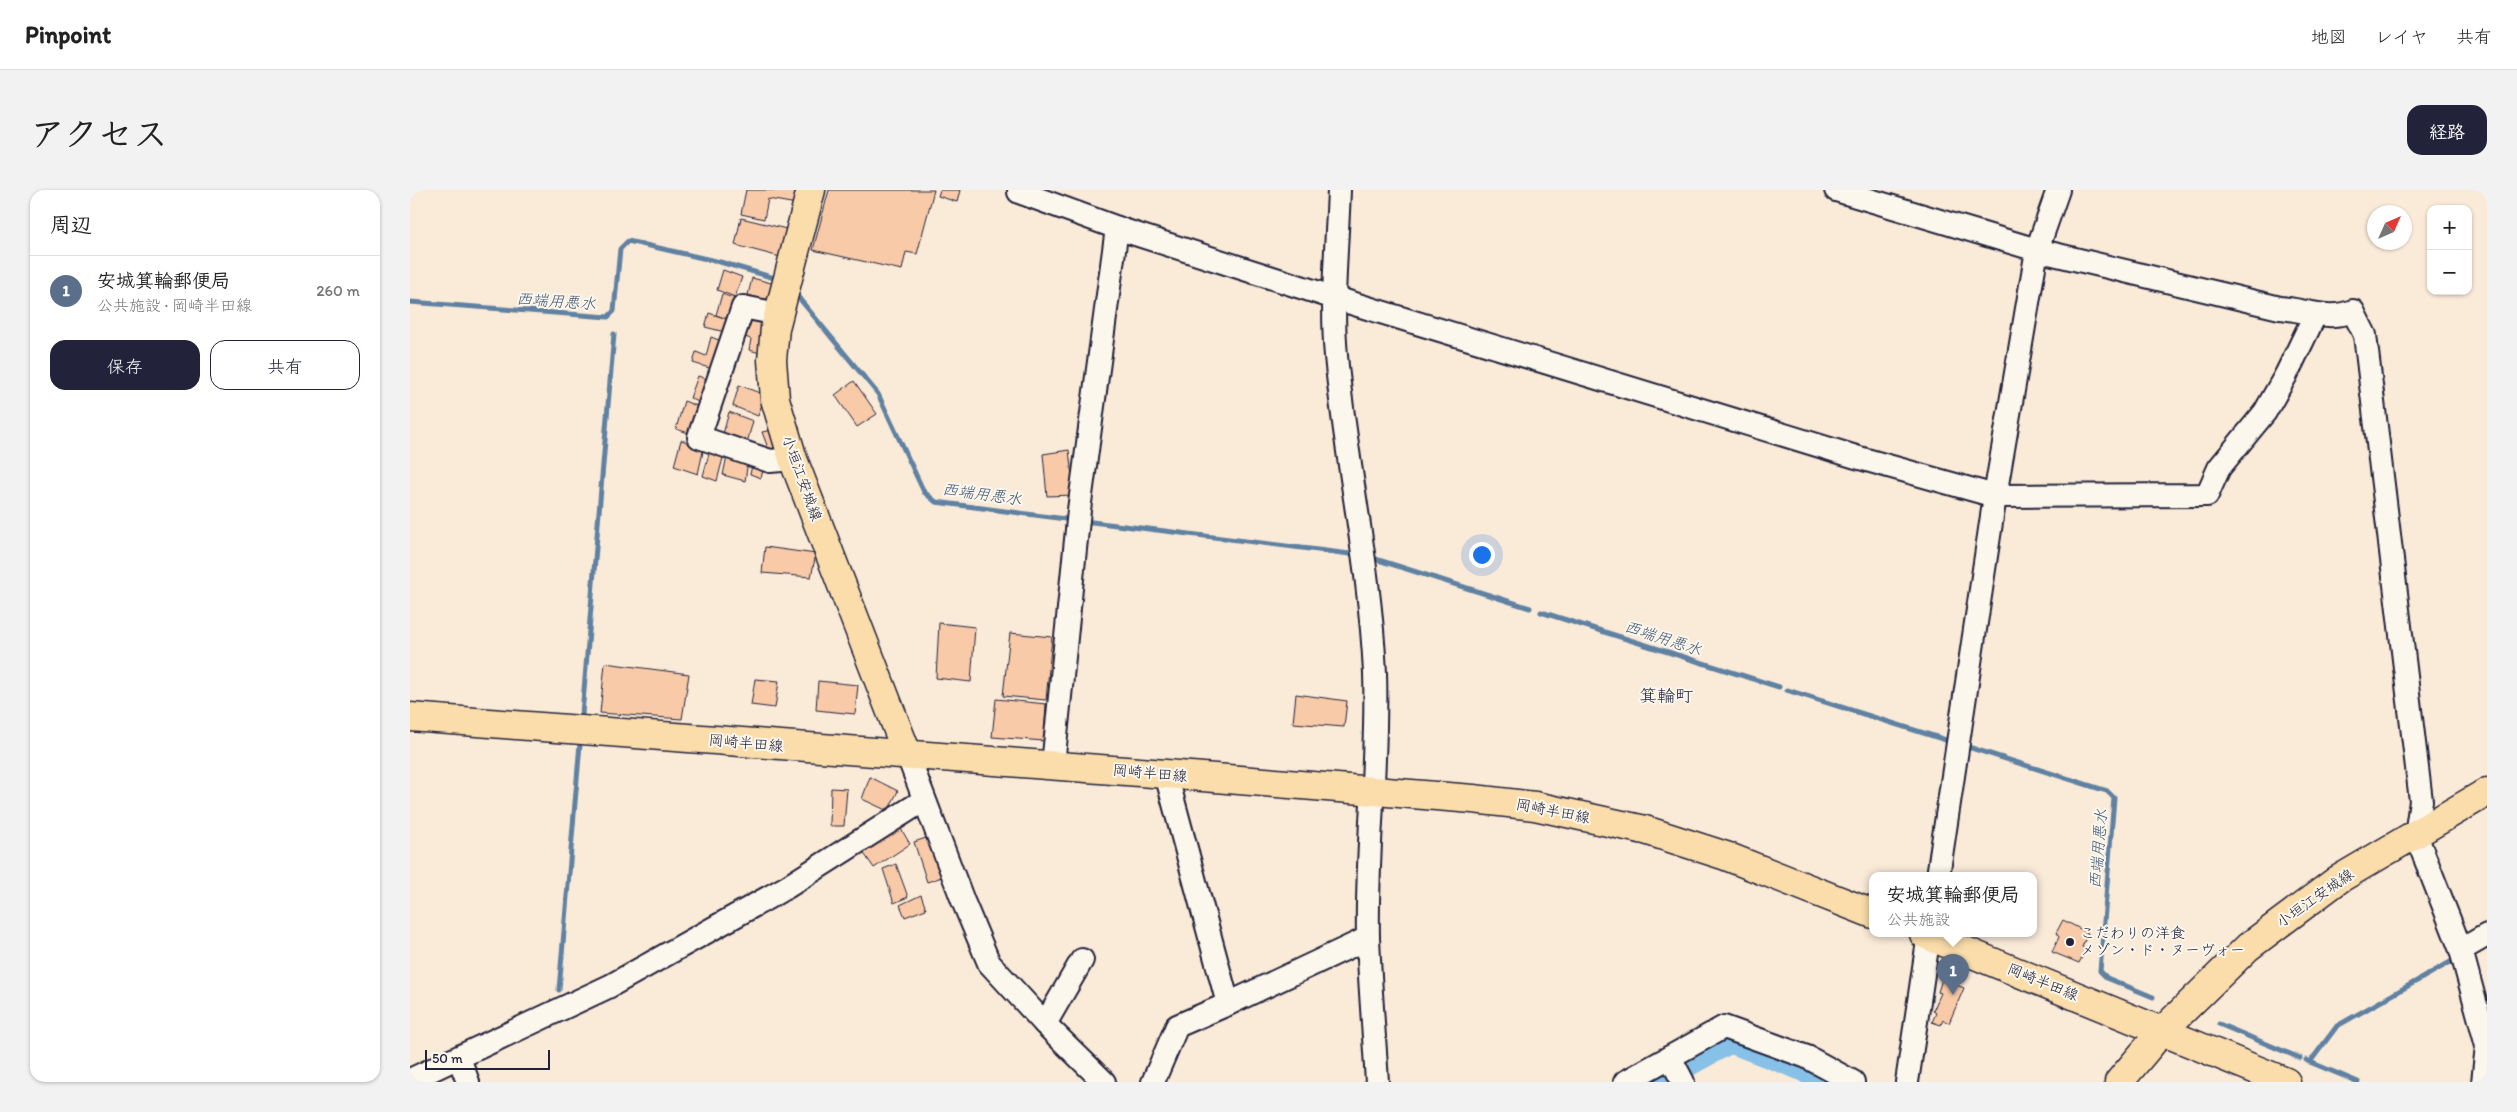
<!DOCTYPE html>
<html lang="ja">
<head>
<meta charset="utf-8">
<style>
	body { margin:0; font-family:Itim,"Klee One",sans-serif; background:#f2f2f2; color:#222 }
	.controls { position:absolute; right:15px; top:15px; display:grid; overflow:hidden; border-radius:10px; box-shadow:0 1px 4px #0004 }
	.controls button { width:45px; height:45px; display:grid; place-items:center; padding:0; border:0; border-bottom:1px solid #e0e0e0; background:#fff; color:#222; font:25px sans-serif }
	.compass { position:absolute; left:1957px; top:15px; width:45px; height:45px; border-radius:50%; background:#fff; box-shadow:0 1px 4px #0004; rotate:45deg }
	.scale { position:absolute; left:15px; bottom:12px; width:125px; box-sizing:border-box; padding-left:5px; border:2px solid #22223b; border-top:0; font-size:14px; line-height:18px; white-space:nowrap; color:#22223b; -webkit-text-stroke:4px #fbf7ec; paint-order:stroke }
	.you { position:absolute; left:1071px; top:364px; width:18px; height:18px; margin:-12px; border:4px solid #fff; border-radius:50%; background:#1a73e8; box-shadow:0 0 0 8px #1a73e833 }
	.badge { display:grid; place-items:center; width:32px; height:32px; border-radius:50%; background:#22223b; color:#fff; font-size:16px; font-weight:700 }
	.pin { position:absolute; translate:-50% -41px; filter:drop-shadow(0 1px 2px #0008) }
	.pin::after { content:''; position:absolute; top:26px; width:18px; height:15px; background:inherit; clip-path:polygon(0 0,100% 0,50% 100%) }
	.popup { position:absolute; left:1459px; top:682px; width:168px; height:65px; box-sizing:border-box; display:grid; place-content:center; border-radius:10px; background:#fff; filter:drop-shadow(0 1px 4px #0005); font-size:16px; white-space:nowrap; color:#767676 }
	.popup b { font-size:19px; color:#222 }
	.popup::after { content:''; position:absolute; left:50%; top:100%; margin-left:-10px; border:10px solid transparent; border-top-color:#fff }
	.list { margin:0; padding:0; list-style:none }
	h2 { display:flex; justify-content:space-between; align-items:center; height:65px; margin:0; padding:0 20px; font-size:21px }
	h2 small { font-size:16px; font-weight:400; color:#767676 }
	.list li { display:grid; grid-template-columns:32px 1fr auto; gap:15px; align-items:center; box-sizing:border-box; height:70px; padding:0 20px; border-top:1px solid #e0e0e0 }
	.list b { display:block; font-size:19px; white-space:nowrap }
	.list p { margin:0; font-size:16px; white-space:nowrap; color:#767676 }
	.list em { font-size:16px; font-style:normal; color:#767676 }
	.actions { display:flex; gap:10px; padding:15px 20px }
	.actions a { flex:1; padding:11px 0; border:1px solid #22223b; border-radius:15px; text-align:center; font-size:18px; color:#22223b }
	.actions .main { background:#22223b; color:#fff }
	.map { position:relative; flex:none; width:2077px; height:892px; overflow:hidden; border-radius:15px }
	header { display:flex; align-items:center; gap:30px; box-sizing:border-box; height:70px; padding:0 25px; background:#fff; border-bottom:1px solid #e0e0e0 }
	header strong { font-size:24px }
	nav { display:flex; gap:28px; margin-inline-start:auto; font-size:18px }
	.intro { display:flex; align-items:center; justify-content:space-between; box-sizing:border-box; height:120px; padding:0 30px }
	h1 { margin:0; font-size:35px }
	.button { padding:12px 22px; border-radius:15px; background:#22223b; color:#fff; font-size:18px; font-weight:700 }
	main { display:flex; gap:30px; padding:0 30px }
	aside { flex:1; background:#fff; border-radius:15px; box-shadow:0 1px 4px #0004 }
	.map>svg:first-child { display:block }
	.lines { fill:none; stroke-linecap:round; stroke-linejoin:round }
	.stream { stroke:#5f81a2; stroke-width:5 }
	.river { stroke:#87c1e7; stroke-width:30 }
	.building { fill:#f9caa8; stroke:#22223b }
	.minor-casing { stroke:#22223b; stroke-width:26 }
	.major-casing { stroke:#22223b; stroke-width:31 }
	.minor { stroke:#fbf7ec; stroke-width:22 }
	.major { stroke:#faddab; stroke-width:28 }
	.poi-dot { fill:#22223b; stroke:#fbf7ec; stroke-width:2 }
	.labels { text-anchor:middle; dominant-baseline:central; stroke-width:4; stroke-linejoin:round; paint-order:stroke }
	.street-label { font-size:15px; fill:#22223b; stroke:#fbf7ec }
	.poi-label { font-size:15px; fill:#22223b; stroke:#fbf7ec; text-anchor:start }
	.water-label { font-size:16px; font-style:italic; fill:#455a77; stroke:#fbf7ec }
	.quarter-label { font-size:18px; fill:#22223b; stroke:#fbf7ec }
</style>
</head>
<body>
<header>
<strong>Pinpoint</strong>
<nav><a>地図</a><a>レイヤ</a><a>共有</a></nav>
</header>
<div class="intro"><h1>アクセス</h1><a class="button">経路</a></div>
<main>
<aside>
<h2>周辺<small></small></h2>
<ul class="list">
<li><span class="badge" style="background:#5c6f8a">1</span><div><b>安城箕輪郵便局</b><p>公共施設 · 岡崎半田線</p></div><em>260 m</em></li>
</ul>
<div class="actions"><a class="main">保存</a><a>共有</a></div>
</aside>
<div class="map">
<svg width="2077" height="892" viewBox="0 0 2077 892">
	<rect width="100%" height="100%" fill="#faead8"/>
	<filter id="ink" filterUnits="userSpaceOnUse"><feTurbulence type="fractalNoise" baseFrequency=".02" numOctaves="2"/><feDisplacementMap in="SourceGraphic" scale="10" xChannelSelector="R" yChannelSelector="G"/><feConvolveMatrix kernelMatrix="1 2 1 2 8 2 1 2 1" color-interpolation-filters="sRGB"/></filter>
	<g filter="url(#ink)">
		<g class="lines">
			<g class="stream">
				<polyline points="384,102 468,204 514,302 526,312 663,330"/>
				<polyline points="0,112 198,127 204,121 210,59 218,51 310,72 368,89"/>
				<polyline points="674,331 940,364"/>
				<polyline points="959,367 1120,418"/>
				<polyline points="1131,422 1369,497"/>
				<polyline points="1377,500 1539,551"/>
				<polyline points="172,524 204,144"/>
				<polyline points="1555,556 1697,601 1704,608 1690,781 1697,788 1743,807"/>
				<polyline points="149,800 170,554"/>
				<polyline points="1809,834 1890,868"/>
				<polyline points="1896,870 1900,872 1927,836 2044,770"/>
				<polyline points="1900,872 1948,892"/>
			</g>
			<polyline class="river" points="1240,892 1320,848 1393,876 1419,892"/>
		</g>
		<g class="building">
			<polygon points="336,0 390,0 387,14 358,9 354,29 331,24"/>
			<polygon points="419,0 524,0 507,64 496,62 492,80 403,60"/>
			<polygon points="530,0 550,0 547,12 528,6"/>
			<polygon points="331,28 385,41 378,69 325,55"/>
			<polygon points="313,80 332,87 325,107 307,100"/>
			<polygon points="342,88 365,94 360,111 338,105"/>
			<polygon points="312,104 329,110 323,131 306,125"/>
			<polygon points="299,123 323,131 319,143 295,137"/>
			<polygon points="341,125 362,131 358,165 339,160 341,149 335,147"/>
			<polygon points="301,147 314,152 306,180 283,173 286,162 296,166"/>
			<polygon points="288,186 302,191 295,215 280,208"/>
			<polygon points="444,191 467,224 447,237 425,205"/>
			<polygon points="329,195 355,205 348,226 323,216"/>
			<polygon points="274,211 292,218 285,245 266,239"/>
			<polygon points="319,222 343,231 337,253 313,244"/>
			<polygon points="368,239 376,262 361,266 352,242"/>
			<polygon points="271,250 294,257 288,284 264,276"/>
			<polygon points="300,260 314,264 307,291 293,286"/>
			<polygon points="659,260 664,305 637,306 633,264"/>
			<polygon points="317,266 338,271 335,291 313,285"/>
			<polygon points="343,272 354,277 351,288 340,284"/>
			<polygon points="355,357 406,364 401,387 352,383"/>
			<polygon points="529,433 565,437 561,492 526,488"/>
			<polygon points="600,443 642,447 636,510 593,506"/>
			<polygon points="195,473 279,484 272,529 190,523"/>
			<polygon points="345,489 369,491 365,518 341,515"/>
			<polygon points="408,491 448,495 445,524 406,520"/>
			<polygon points="886,504 937,511 934,537 883,533"/>
			<polygon points="586,509 636,514 634,551 582,547"/>
			<polygon points="460,587 488,601 478,621 452,609"/>
			<polygon points="421,598 437,599 434,636 420,636"/>
			<polygon points="490,637 500,654 464,678 453,662"/>
			<polygon points="519,647 532,687 517,692 504,652"/>
			<polygon points="486,674 498,707 484,713 473,679"/>
			<polygon points="511,705 516,719 495,727 490,715"/>
			<polygon points="1653,730 1678,743 1672,757 1676,759 1669,773 1642,762 1649,747 1646,743"/>
			<polygon points="1532,789 1554,798 1539,833 1533,830 1531,835 1522,832 1526,823 1523,821 1531,803 1528,802"/>
		</g>
		<g class="lines">
			<g class="minor-casing">
				<g id="minor">
					<path d="M929,0C927,55 921,111 926,166C936,272 960,376 965,483C968,571 956,660 958,748C960,796 964,844 967,892"/>
					<path d="M1426,0L1627,60L1870,118C1896,120 1918,131 1943,121L1955,145L2011,611L2006,645L2051,760L2077,856L2073,892"/>
					<polyline points="609,2 716,41 925,108 1446,267 1585,306 1797,305 1809,278 1855,222 1876,185 1905,125"/>
					<polyline points="368,124 333,117 289,247 360,271 383,269"/>
					<polyline points="498,566 553,711 579,773 635,834 694,892"/>
					<polyline points="643,575 669,320 707,38"/>
					<polyline points="1528,686 1585,306 1627,60 1648,0"/>
					<polyline points="2051,760 2077,745"/>
					<polyline points="818,814 958,748"/>
					<polyline points="635,834 672,770"/>
					<polyline points="1260,867 1273,892"/>
					<polyline points="49,868 58,892"/>
					<polyline points="0,890 200,796 377,697 514,610"/>
					<polyline points="743,892 767,836 818,814 756,584"/>
					<polyline points="1215,892 1314,837 1397,867 1443,892"/>
					<polyline points="1497,892 1519,744"/>
				</g>
			</g>
			<g class="major-casing">
				<g id="major">
					<polyline points="401,0 365,138 362,170 365,209 383,269 498,566"/>
					<polyline points="0,527 756,584 1063,609 1125,616 1235,640 1316,666 1463,724"/>
					<polyline points="1514,744 1876,892"/>
					<polyline points="1709,892 1752,841 1838,757 1929,689 2077,602"/>
				</g>
			</g>
			<use href="#minor" class="minor"/>
			<use href="#major" class="major"/>
		</g>
	</g>
	<circle class="poi-dot" cx="1660" cy="752" r="5"/>
	<g class="labels">
		<g class="street-label">
			<text transform="translate(392 288) rotate(70)">小垣江安城線</text>
			<text transform="translate(336 553) rotate(5)">岡崎半田線</text>
			<text transform="translate(740 583) rotate(5)">岡崎半田線</text>
			<text transform="translate(1143 621) rotate(11)">岡崎半田線</text>
			<text transform="translate(1905 708) rotate(-35)">小垣江安城線</text>
			<text transform="translate(1633 792) rotate(22)">岡崎半田線</text>
		</g>
		<g class="poi-label">
			<text x="1670" y="743">こだわりの洋食<tspan x="1670" dy="17">メゾン・ド・ヌーヴォー</tspan></text>
		</g>
		<g class="water-label">
			<text transform="translate(146 111) rotate(4)">西端用悪水</text>
			<text transform="translate(572 304) rotate(8)">西端用悪水</text>
			<text transform="translate(1253 448) rotate(18)">西端用悪水</text>
			<text transform="translate(1688 659) rotate(-85)">西端用悪水</text>
		</g>
		<g class="quarter-label">
			<text x="1256" y="506">箕輪町</text>
		</g>
	</g>
</svg>
<div class="controls">
<button>+</button>
<button>−</button>
</div>
<svg class="compass" viewBox="-18 -18 36 36"><path d="M0-13l5 13h-10z" fill="#e53935"/><path d="M0 13l5-13h-10z" fill="#767676"/></svg>
<div class="scale">50 m</div>
<div class="you"></div>
<div class="pin badge" style="left:1543px;top:805px;background:#5c6f8a">1</div>
<div class="popup"><b>安城箕輪郵便局</b>公共施設</div>
</div>
</main>
</body>
</html>
